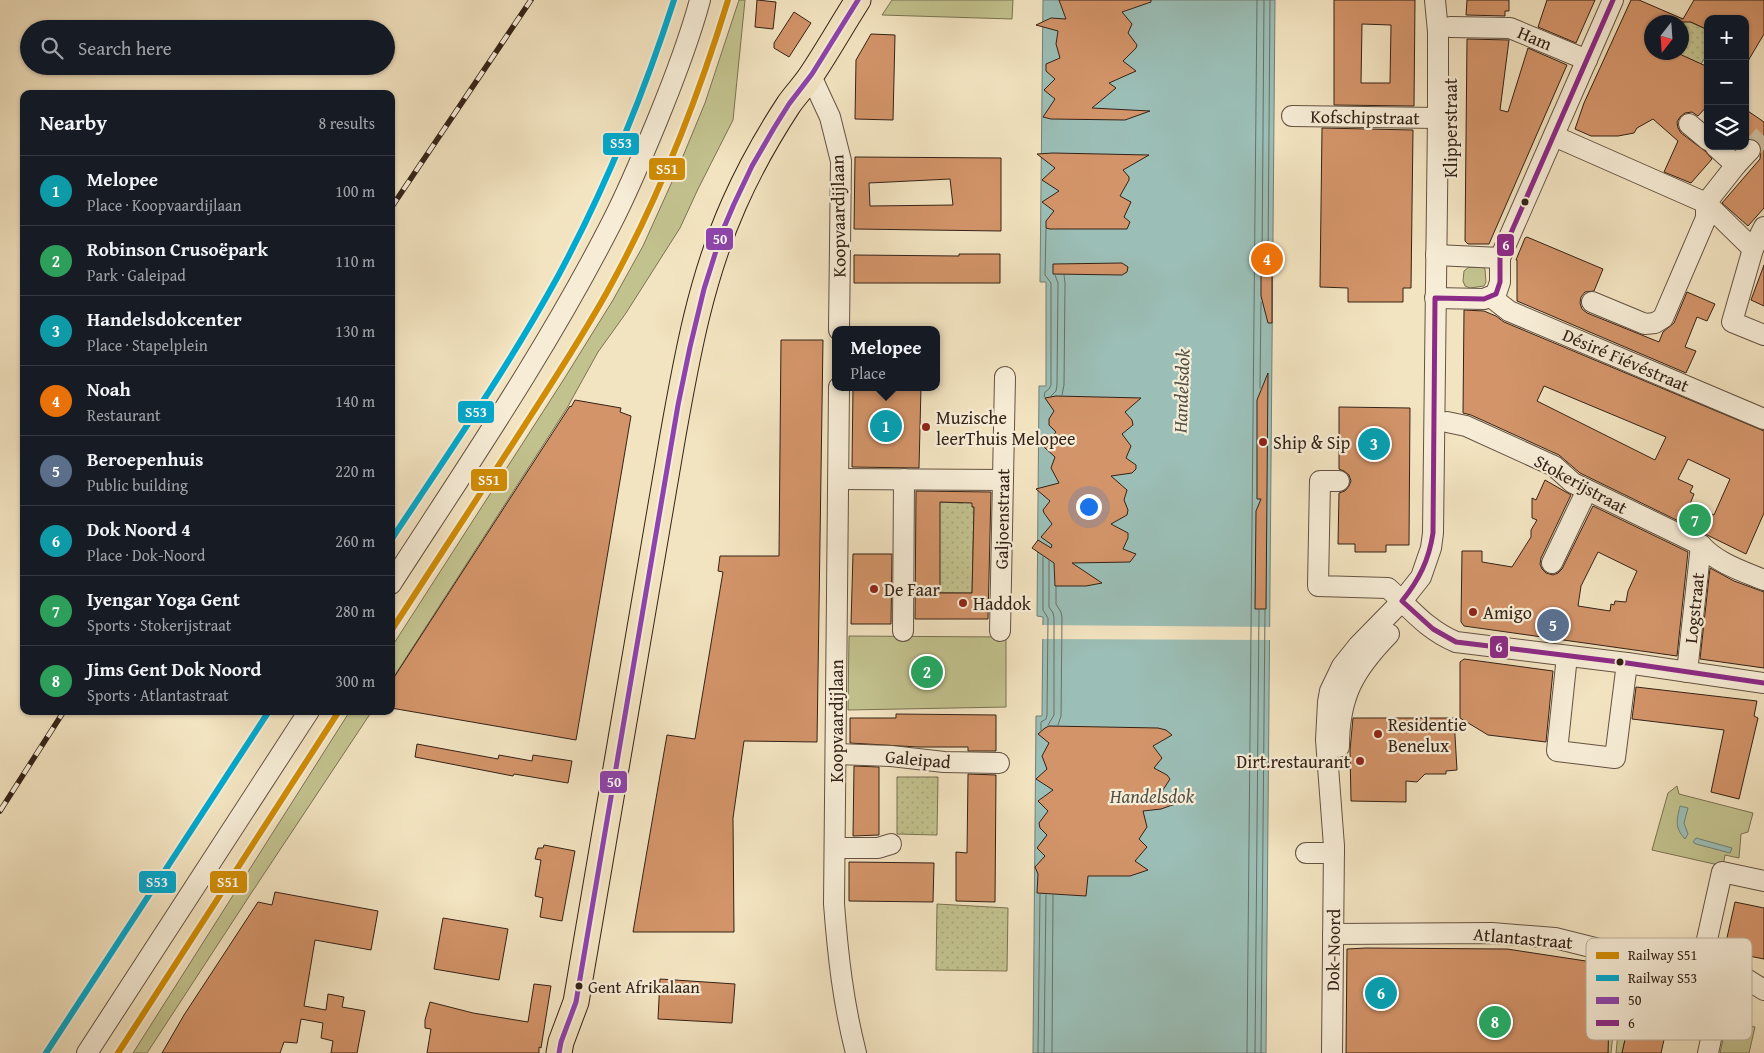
<!DOCTYPE html>
<html lang="en">
<head>
<meta charset="utf-8">
<style>
	body { margin:0; font-family:"Gentium Book Plus",serif; background:#242831; color:#f1f3f6 }
	.controls { position:absolute; right:15px; top:15px; display:grid; overflow:hidden; border-radius:10px; box-shadow:0 1px 4px #0004 }
	.controls button { width:45px; height:45px; display:grid; place-items:center; padding:0; border:0; border-bottom:1px solid #363941; background:#171b24; color:#f1f3f6; font:25px sans-serif }
	.compass { position:absolute; left:1644px; top:15px; width:45px; height:45px; border-radius:50%; background:#171b24; box-shadow:0 1px 4px #0004; rotate:197deg }
	.you { position:absolute; left:1088px; top:506px; width:18px; height:18px; margin:-12px; border:4px solid #fff; border-radius:50%; background:#1a73e8; box-shadow:0 0 0 8px #1a73e833 }
	.badge { display:grid; place-items:center; width:32px; height:32px; border-radius:50%; background:#1a73e8; color:#fff; font-size:16px; font-weight:700 }
	.pin { position:absolute; translate:-50% -50%; border:2px solid #fff; box-shadow:0 1px 5px #0006 }
	.popup { position:absolute; left:832px; top:326px; width:108px; height:65px; box-sizing:border-box; display:grid; place-content:center; border-radius:10px; background:#171b24; filter:drop-shadow(0 1px 4px #0005); font-size:16px; white-space:nowrap; color:#9ea1a6 }
	.popup b { font-size:19px; color:#f1f3f6 }
	.popup::after { content:''; position:absolute; left:50%; top:100%; margin-left:-10px; border:10px solid transparent; border-top-color:#171b24 }
	.list { margin:0; padding:0; list-style:none }
	h2 { display:flex; justify-content:space-between; align-items:center; height:65px; margin:0; padding:0 20px; font-size:21px }
	h2 small { font-size:16px; font-weight:400; color:#9ea1a6 }
	.list li { display:grid; grid-template-columns:32px 1fr auto; gap:15px; align-items:center; box-sizing:border-box; height:70px; padding:0 20px; border-top:1px solid #363941 }
	.list b { display:block; font-size:19px; white-space:nowrap }
	.list p { margin:0; font-size:16px; white-space:nowrap; color:#9ea1a6 }
	.list em { font-size:16px; font-style:normal; color:#9ea1a6 }
	.icon { flex:none; width:28px; height:28px; fill:none; stroke:currentColor; stroke-width:2; stroke-linecap:round; stroke-linejoin:round }
	.map { position:relative; flex:none; width:1764px; height:1053px; overflow:hidden }
	.search { position:absolute; background:#171b24; box-shadow:0 1px 4px #0004; left:20px; top:20px; width:375px; height:55px; display:flex; align-items:center; gap:12px; box-sizing:border-box; padding:0 18px; border-radius:28px; color:#9ea1a6; font-size:19px }
	.panel { position:absolute; background:#171b24; box-shadow:0 1px 4px #0004; left:20px; top:90px; width:375px; height:625px; border-radius:10px }
	.map>svg:first-child { display:block }
	.green { fill:#c2c28e; stroke:#7b7252 }
	.garden { fill:url(#garden-dots); stroke:#7b7252 }
	.water { fill:#9bbeb6; stroke:#728076 }
	.pier { fill:#f3e4c1 }
	.lines { fill:none; stroke-linecap:round; stroke-linejoin:round }
	.shore { stroke:#687066; stroke-width:1 }
	.building { fill:#d39469; stroke:#342217; fill-rule:evenodd }
	.minor-tunnel { stroke:#cdbd9f; stroke-width:20; stroke-dasharray:20 10; stroke-linecap:butt }
	.minor-casing { stroke:#645242; stroke-width:22 }
	.major-casing { stroke:#342217; stroke-width:27 }
	.minor { stroke:#f7edd7; stroke-width:20 }
	.major { stroke:#f3e4c1; stroke-width:25 }
	.rail-casing { stroke:#342217; stroke-width:5.5 }
	.rail { stroke:#f7edd7; stroke-width:4; stroke-dasharray:11; stroke-linecap:butt }
	.bus-1-casing { stroke:#f7edd7; stroke-width:9 }
	.bus-2-casing { stroke:#f7edd7; stroke-width:9 }
	.bus-1 { stroke:#8e44ad; stroke-width:5 }
	.bus-2 { stroke:#8c2b87; stroke-width:5 }
	.rail-1-casing { stroke:#f7edd7; stroke-width:10 }
	.rail-2-casing { stroke:#f7edd7; stroke-width:10 }
	.rail-1 { stroke:#d08c05; stroke-width:6 }
	.rail-2 { stroke:#00a9ce; stroke-width:6 }
	.bus-dot { fill:#342217; stroke:#f7edd7; stroke-width:2 }
	.poi-dot { fill:#8f2418; stroke:#f7edd7; stroke-width:2 }
	.labels { text-anchor:middle; dominant-baseline:central; stroke-width:4.5; stroke-linejoin:round; paint-order:stroke }
	.bus-label { font-size:17px; fill:#342217; stroke:#f7edd7; text-anchor:start }
	.street-label { font-size:18px; fill:#342217; stroke:#f7edd7 }
	.poi-label { font-size:18px; fill:#342217; stroke:#f7edd7; text-anchor:start }
	.water-label { font-size:19px; font-style:italic; fill:#535147; stroke:#f7edd7 }
	.key { fill:#f7edd7; stroke:#bcb09d; stroke-width:1 }
	.key-label { font-size:14px; fill:#342217 }
	.line-badge { stroke:#f7edd7; stroke-width:2 }
	.badge-label { font-size:14px; text-anchor:middle; font-weight:bold; fill:#fff }
</style>
</head>
<body>
<div class="map">
<svg width="1764" height="1053" viewBox="0 0 1764 1053">
	<defs>
		<pattern id="garden-dots" width="8" height="8" patternUnits="userSpaceOnUse" patternTransform="scale(1.25)"><rect width="8" height="8" fill="#c2c28e"/><path d="M2 2h.1M6 6h.1" fill="none" stroke="#a7a67a" stroke-width="1.8" stroke-linecap="round"/></pattern>
	</defs>
	<rect width="100%" height="100%" fill="#f3e4c1"/>
	<filter id="stains"><feTurbulence type="fractalNoise" baseFrequency=".004" numOctaves="4"/><feColorMatrix values="0 0 0 0 .2 0 0 0 0 .09 0 0 0 0 .02 0 0 0 .5 -.17"/></filter>
	<radialGradient id="worn" r=".72"><stop offset=".6" stop-color="#630" stop-opacity="0"/><stop offset="1" stop-color="#630" stop-opacity=".3"/></radialGradient>
	<g class="green">
		<polygon points="739,0 745,0 733,120 698,189 680,228 626,313 598,352 567,408 391,681 391,648 564,379 613,300 643,246 676,173 705,103"/>
		<polygon points="892,0 1013,0 1012,19 882,15"/>
		<polygon points="1469,267 1482,267 1485,269 1486,282 1484,286 1470,288 1465,286 1463,281 1464,271"/>
		<polygon points="849,636 1006,637 1006,707 848,710"/>
		<polygon points="350,711 372,711 252,892 147,1053 133,1053"/>
		<polygon points="1677,786 1679,794 1753,813 1748,832 1741,834 1739,858 1725,855 1723,866 1652,850 1668,793"/>
		<polygon points="1610,987 1618,987 1611,1053 1608,1053"/>
		<polygon points="1622,993 1650,999 1651,1003 1633,1004 1622,1053 1616,1053"/>
		<polygon points="1661,996 1695,1004 1690,1021 1669,1016 1672,1005 1660,1003"/>
		<polygon points="1727,1020 1755,1027 1749,1053 1720,1053"/>
	</g>
	<g class="garden">
		<polygon points="1681,18 1708,30 1708,53 1701,64 1675,53 1682,52 1682,22 1679,22"/>
		<polygon points="973,493 974,507 972,593 920,592 940,502 963,503"/>
		<polygon points="897,777 938,777 937,835 897,834"/>
		<polygon points="937,904 1008,908 1007,971 936,970"/>
	</g>
	<g class="water">
		<polygon points="1043,0 1275,0 1266,1053 1033,1053 1036,716 1042,716 1043,617 1037,616 1039,386 1046,386 1046,282 1040,282"/>
		<path d="M1680,806L1688,808L1684,823L1688,834L1685,839C1674,827 1677,820 1680,806Z"/>
		<polygon points="1696,838 1732,848 1730,853 1696,844 1693,842"/>
	</g>
	<polygon class="pier" points="1041,625 1272,627 1272,640 1040,639"/>
	<g class="lines">
		<g class="shore">
			<polyline points="1262,262 1264,0"/>
			<polyline points="1268,262 1270,0"/>
			<polyline points="1260,388 1261,302"/>
			<polyline points="1062,395 1064,385 1065,283 1064,275"/>
			<polyline points="1051,396 1056,391 1057,385 1058,283 1055,275"/>
			<polyline points="1044,397 1045,392 1049,389 1051,385 1051,283 1045,275 1046,229"/>
			<polyline points="1056,587 1056,604 1061,612 1062,618 1061,716 1058,725"/>
			<polyline points="1048,725 1054,715 1054,618 1053,613 1049,607 1049,561"/>
			<polyline points="1041,730 1041,722 1046,719 1047,715 1048,618 1043,610 1043,557"/>
			<polyline points="1038,1053 1040,894"/>
			<polyline points="1044,1053 1046,895"/>
			<polyline points="1052,1053 1053,895"/>
			<polyline points="1247,1053 1257,0"/>
			<polyline points="1255,1053 1259,610"/>
			<polyline points="1261,1053 1265,610"/>
		</g>
	</g>
	<g class="building">
		<polygon points="757,0 776,2 773,29 755,27"/>
		<polygon points="1059,0 1151,0 1151,2 1122,12 1132,24 1128,33 1137,45 1136,48 1123,61 1136,71 1109,83 1116,88 1092,108 1150,111 1125,120 1051,119 1043,117 1055,99 1044,90 1055,79 1046,71 1046,64 1060,58 1056,44 1058,31 1036,25 1051,18 1066,19"/>
		<path d="M1334,0H1415L1414,106L1334,105ZM1362,24L1391,25L1390,83H1361Z"/>
		<polygon points="1467,0 1509,0 1509,11 1505,11 1505,16 1466,15"/>
		<polygon points="1547,0 1595,0 1576,43 1538,27"/>
		<polygon points="1631,0 1639,0 1683,19 1694,0 1764,0 1764,34 1745,66 1745,19 1708,19 1708,30 1691,22 1652,22 1652,52 1675,52 1708,67 1708,105 1698,116 1692,112 1685,113 1680,117 1677,122 1678,128 1681,133 1705,151 1712,159 1691,183 1664,172 1678,141 1653,119 1637,128 1634,133 1618,136 1591,136 1575,129 1584,103"/>
		<polygon points="794,12 811,23 789,57 774,48 774,43"/>
		<polygon points="871,34 895,35 893,120 855,119 856,60"/>
		<polygon points="1467,39 1509,40 1500,110 1508,112 1528,48 1567,65 1489,244 1468,244 1465,241"/>
		<polygon points="1745,109 1764,122 1764,208 1748,226 1722,203 1760,159 1761,147 1758,142 1752,138 1745,139"/>
		<polygon points="1322,128 1413,130 1411,288 1403,288 1403,302 1348,302 1348,288 1320,287"/>
		<polygon points="1053,153 1149,155 1123,170 1129,177 1129,180 1120,196 1131,202 1124,217 1130,222 1127,229 1050,229 1046,228 1046,221 1054,211 1042,202 1059,191 1042,180 1055,168 1037,154"/>
		<path d="M855,157L1001,158V231L854,229ZM950,179L953,205L870,206L869,183Z"/>
		<polygon points="1527,237 1603,269 1594,291 1585,292 1581,297 1580,303 1582,309 1587,313 1659,342 1663,332 1674,323 1687,292 1715,304 1707,321 1697,317 1685,347 1696,351 1686,373 1517,301 1517,260 1516,260 1525,238"/>
		<polygon points="959,254 1000,254 1000,283 854,283 854,255 959,256"/>
		<polygon points="1122,263 1128,267 1127,272 1122,275 1053,274 1053,264"/>
		<polygon points="1261,263 1272,263 1272,323 1268,323 1261,296"/>
		<polygon points="1764,265 1764,306 1751,300"/>
		<path d="M1464,310L1484,311L1496,316L1504,322L1764,431V513L1746,554L1580,473L1559,455L1471,415L1463,413ZM1544,386L1666,437L1655,460L1537,401ZM1688,459L1730,479L1714,515L1690,504L1694,494L1690,492L1693,486L1678,479Z"/>
		<polygon points="781,340 823,340 817,742 744,741 733,818 734,932 633,932 667,735 695,739 723,572 718,571 720,556 779,556"/>
		<polygon points="1268,373 1266,609 1255,609 1256,511 1261,499 1257,499 1257,400"/>
		<polygon points="853,387 921,387 919,468 852,467"/>
		<polygon points="1056,396 1141,398 1125,412 1132,420 1133,425 1122,434 1131,446 1126,458 1136,465 1136,469 1132,473 1111,476 1127,490 1124,500 1128,510 1127,515 1111,524 1128,533 1128,538 1123,549 1136,554 1130,562 1072,563 1102,583 1086,586 1055,586 1054,563 1032,548 1038,540 1051,548 1052,545 1041,537 1052,524 1044,513 1043,510 1050,501 1036,489 1059,483 1051,468 1055,457 1044,447 1056,432 1049,425 1049,419 1054,411 1045,398"/>
		<polygon points="575,400 621,408 620,412 631,416 576,740 391,708 391,682 570,406 571,407"/>
		<polygon points="1339,407 1410,408 1409,545 1386,545 1386,552 1355,552 1355,544 1338,544 1339,493 1345,491 1349,486 1351,481 1349,475 1344,471 1339,469"/>
		<path d="M1545,480L1571,495L1541,558L1540,564L1542,569L1546,573L1553,575L1558,573L1562,569L1593,506L1688,552L1677,656L1464,626L1461,622L1462,551H1482V562L1512,567L1531,537V530L1537,520L1532,518V498L1536,500ZM1598,552L1637,571L1628,591L1626,602L1615,601L1614,605L1611,604L1610,611L1578,606L1581,586Z"/>
		<path d="M916,491L991,492L988,619H915ZM940,502L972,503V507H974L972,593H940Z"/>
		<polygon points="853,554 892,554 891,624 851,624"/>
		<polygon points="1710,568 1734,581 1764,592 1764,668 1700,659"/>
		<polygon points="1464,659 1553,671 1546,742 1488,735 1460,718 1460,662"/>
		<polygon points="1636,687 1757,701 1754,716 1758,718 1739,799 1711,792 1724,730 1632,719"/>
		<polygon points="896,714 996,715 996,751 968,751 968,747 918,747 850,743 850,718 896,718"/>
		<polygon points="1353,718 1454,718 1457,770 1446,771 1446,774 1425,774 1417,782 1406,781 1406,802 1351,801 1350,750"/>
		<polygon points="1049,726 1158,728 1166,730 1172,735 1153,746 1162,758 1154,768 1167,775 1170,779 1161,793 1178,803 1161,809 1143,811 1147,827 1139,839 1147,847 1135,861 1148,870 1130,876 1088,876 1086,896 1037,893 1038,874 1035,867 1045,856 1037,848 1047,835 1040,828 1039,823 1048,811 1038,801 1053,790 1036,779 1047,769 1042,756 1049,743 1038,734 1045,728"/>
		<polygon points="417,744 498,759 499,755 532,761 533,755 572,761 568,783 514,774 513,776 415,757"/>
		<polygon points="854,766 879,767 879,835 853,836"/>
		<polygon points="968,774 996,775 995,902 956,901 956,852 967,853"/>
		<polygon points="544,845 575,851 562,921 540,917 543,898 535,896 541,860 535,859 538,848 543,848"/>
		<polygon points="849,862 934,863 933,902 849,901"/>
		<polygon points="275,892 378,911 371,950 315,940 304,1006 326,1010 328,994 344,997 342,1007 365,1011 357,1053 331,1053 333,1041 321,1038 323,1023 301,1019 297,1043 284,1042 280,1053 162,1053 184,1015 258,902 272,905"/>
		<polygon points="1735,902 1764,908 1764,959 1724,951"/>
		<polygon points="443,918 508,929 499,980 434,969"/>
		<polygon points="1366,948 1507,949 1612,965 1610,987 1608,1053 1346,1053 1347,949"/>
		<polygon points="660,979 735,984 732,1023 658,1019"/>
		<polygon points="534,984 551,986 541,1048 539,1047 539,1053 427,1053 431,1029 425,1028 425,1020 430,1002 473,1013 528,1022"/>
		<polygon points="1651,1003 1672,1005 1661,1053 1622,1053 1633,1004"/>
	</g>
	<g class="lines">
		<polyline class="minor-tunnel" points="1750,150 1764,135"/>
		<g class="minor-casing">
			<g id="minor">
				<polyline points="1450,27 1510,28 1587,60"/>
				<polyline points="811,76 830,117 841,161 839,330"/>
				<polyline points="1292,116 1438,118"/>
				<polyline points="1689,124 1708,140"/>
				<polyline points="1554,136 1706,203 1753,249"/>
				<polyline points="1736,165 1750,150"/>
				<polyline points="1764,227 1753,249 1732,322 1764,335"/>
				<polyline points="1436,255 1500,258"/>
				<polyline points="1491,297 1509,311 1764,419"/>
				<polyline points="1435,298 1484,299 1496,294 1500,282 1500,258 1613,0"/>
				<polyline points="1592,302 1645,324 1655,323 1663,318 1706,218 1706,203 1736,165 1715,146"/>
				<path d="M839,387L834,904C838,956 843,1002 856,1053"/>
				<path d="M1447,422L1466,426L1554,466L1573,483L1701,545C1717,563 1742,571 1764,580"/>
				<polyline points="839,479 1003,480"/>
				<path d="M1339,481H1320L1318,586L1388,588C1411,609 1427,630 1456,642L1627,663L1764,683"/>
				<polyline points="1552,563 1587,490"/>
				<path d="M391,584C468,465 548,348 612,222C629,189 643,155 657,121C673,82 689,41 700,0"/>
				<polyline points="903,631 904,479"/>
				<polyline points="1000,631 1005,377"/>
				<polyline points="1567,656 1557,751 1615,758 1627,663"/>
				<polyline points="1687,672 1701,545"/>
				<path d="M1339,747C1339,696 1354,670 1389,634"/>
				<polyline points="837,754 891,756 944,762 999,763"/>
				<polyline points="835,848 878,848 891,844"/>
				<polyline points="1306,853 1334,853"/>
				<polyline points="1333,934 1492,933 1555,938 1683,970 1709,989 1715,1001 1717,1011 1708,1053"/>
				<polyline points="1704,953 1764,990"/>
				<polyline points="1697,979 1704,953 1722,872 1764,881"/>
				<polyline points="87,1053 309,711"/>
				<polyline points="1332,1053 1334,846 1326,740 1328,702 1330,691 1342,666 1358,646 1402,601 1421,577 1431,548 1433,533 1438,118 1438,32 1435,0"/>
			</g>
		</g>
		<g class="major-casing">
			<path id="major" d="M559,1053L561,1042L576,1002L673,435C687,356 701,278 734,204C749,170 768,136 789,104C796,94 805,85 812,74C828,50 842,25 858,0"/>
		</g>
		<use href="#minor" class="minor"/>
		<use href="#major" class="major"/>
		<g class="rail-casing">
			<g id="rail">
				<polyline points="391,208 531,0"/>
				<polyline points="0,811 64,711"/>
			</g>
		</g>
		<use href="#rail" class="rail"/>
		<g class="bus-1-casing">
			<polyline id="bus-1" points="559,1053 561,1042 576,1002 678,405 690,347 704,289 722,232 734,204 752,166 774,128 789,104 812,74 858,0"/>
		</g>
		<g class="bus-2-casing">
			<path id="bus-2" d="M1613,0L1500,258V282L1496,294L1484,299L1435,298L1433,533C1429,560 1419,580 1402,601L1433,629L1456,642L1627,663L1764,683"/>
		</g>
		<use href="#bus-1" class="bus-1"/>
		<use href="#bus-2" class="bus-2"/>
		<g class="rail-1-casing">
			<g id="rail-1">
				<path d="M391,631C434,565 476,500 519,434C551,384 584,335 612,283C661,193 698,98 728,0"/>
				<polyline points="118,1053 339,711"/>
			</g>
		</g>
		<g class="rail-2-casing">
			<g id="rail-2">
				<path d="M391,540C448,454 507,369 557,278C605,189 643,96 674,0"/>
				<polyline points="46,1053 269,711"/>
			</g>
		</g>
		<use href="#rail-1" class="rail-1"/>
		<use href="#rail-2" class="rail-2"/>
	</g>
	<g class="bus-dot">
		<circle cx="1525" cy="202" r="4.5"/>
		<circle cx="1620" cy="662" r="4.5"/>
		<circle cx="579" cy="986" r="4.5"/>
	</g>
	<g class="poi-dot">
		<circle cx="926" cy="427" r="5"/>
		<circle cx="1263" cy="442" r="5"/>
		<circle cx="874" cy="589" r="5"/>
		<circle cx="963" cy="603" r="5"/>
		<circle cx="1473" cy="612" r="5"/>
		<circle cx="1378" cy="734" r="5"/>
		<circle cx="1360" cy="761" r="5"/>
	</g>
	<g class="labels">
		<g class="bus-label">
			<text x="588" y="986">Gent Afrikalaan</text>
		</g>
		<g class="street-label">
			<text transform="translate(1535 38) rotate(23)">Ham</text>
			<text transform="translate(1365 117) rotate(1)">Kofschipstraat</text>
			<text transform="translate(1450 128) rotate(-90)">Klipperstraat</text>
			<text transform="translate(838 216) rotate(-91)">Koopvaardijlaan</text>
			<text transform="translate(1626 360) rotate(23)">Désiré Fiévéstraat</text>
			<text transform="translate(1581 484) rotate(29)">Stokerijstraat</text>
			<text transform="translate(1002 519) rotate(-89)">Galjoenstraat</text>
			<text transform="translate(1694 608) rotate(-84)">Logstraat</text>
			<text transform="translate(836 721) rotate(-90)">Koopvaardijlaan</text>
			<text transform="translate(918 759) rotate(5)">Galeipad</text>
			<text transform="translate(1523 938) rotate(5)">Atlantastraat</text>
			<text transform="translate(1333 950) rotate(-89)">Dok-Noord</text>
		</g>
		<g class="poi-label">
			<text x="936" y="417">Muzische<tspan x="936" dy="21">leerThuis Melopee</tspan></text>
			<text x="1273" y="442">Ship &amp; Sip</text>
			<text x="884" y="589">De Faar</text>
			<text x="973" y="603">Haddok</text>
			<text x="1483" y="612">Amigo</text>
			<text x="1388" y="724">Residentie<tspan x="1388" dy="21">Benelux</tspan></text>
			<text x="1350" y="761" text-anchor="end">Dirt.restaurant</text>
		</g>
		<g class="water-label">
			<text transform="translate(1181 391) rotate(-88)">Handelsdok</text>
			<text x="1152" y="796">Handelsdok</text>
		</g>
	</g>
	<rect x="1586" y="938" width="166" height="102" rx="8" class="key"/>
	<rect x="1596" y="952" width="23" height="7" fill="#d08c05"/>
	<rect x="1596" y="975" width="23" height="6" fill="#00a9ce"/>
	<rect x="1596" y="997" width="23" height="7" fill="#8e44ad"/>
	<rect x="1596" y="1020" width="23" height="6" fill="#8c2b87"/>
	<g class="key-label">
		<text x="1628" y="960">Railway S51</text>
		<text x="1628" y="983">Railway S53</text>
		<text x="1628" y="1005">50</text>
		<text x="1628" y="1028">6</text>
	</g>
	<g class="line-badge">
		<rect x="602" y="132" width="38" height="24" rx="5" fill="#00a9ce"/>
		<rect x="648" y="157" width="38" height="24" rx="5" fill="#d08c05"/>
		<rect x="705" y="227" width="29" height="24" rx="5" fill="#8e44ad"/>
		<rect x="1496" y="233" width="19" height="24" rx="5" fill="#8c2b87"/>
		<rect x="457" y="400" width="38" height="24" rx="5" fill="#00a9ce"/>
		<rect x="470" y="468" width="38" height="24" rx="5" fill="#d08c05"/>
		<rect x="1489" y="635" width="20" height="24" rx="5" fill="#8c2b87"/>
		<rect x="599" y="770" width="29" height="24" rx="5" fill="#8e44ad"/>
		<rect x="138" y="870" width="39" height="24" rx="5" fill="#00a9ce"/>
		<rect x="209" y="870" width="39" height="24" rx="5" fill="#d08c05"/>
	</g>
	<g class="badge-label">
		<text x="621" y="148">S53</text>
		<text x="667" y="174">S51</text>
		<text x="720" y="244">50</text>
		<text x="1506" y="250">6</text>
		<text x="476" y="417">S53</text>
		<text x="489" y="485">S51</text>
		<text x="1499" y="652">6</text>
		<text x="614" y="787">50</text>
		<text x="157" y="887">S53</text>
		<text x="228" y="887">S51</text>
	</g>
	<rect width="100%" height="100%" filter="url(#stains)"/>
	<rect width="100%" height="100%" fill="url(#worn)"/>
</svg>
<div class="controls">
<button>+</button>
<button>−</button>
<button><svg class="icon" aria-label="layers" viewBox="0 0 24 24"><path d="M12 4l9 5-9 5-9-5zM3 14l9 5 9-5"/></svg></button>
</div>
<svg class="compass" viewBox="-18 -18 36 36"><path d="M0-13l5 13h-10z" fill="#e53935"/><path d="M0 13l5-13h-10z" fill="#9ea1a6"/></svg>
<div class="you"></div>
<div class="pin badge" style="left:886px;top:426px;background:#0f9aa8">1</div>
<div class="popup"><b>Melopee</b>Place</div>
<div class="pin badge" style="left:927px;top:672px;background:#2e9e5b">2</div>
<div class="pin badge" style="left:1374px;top:444px;background:#0f9aa8">3</div>
<div class="pin badge" style="left:1267px;top:259px;background:#e8710a">4</div>
<div class="pin badge" style="left:1553px;top:625px;background:#5c6f8a">5</div>
<div class="pin badge" style="left:1381px;top:993px;background:#0f9aa8">6</div>
<div class="pin badge" style="left:1695px;top:520px;background:#2e9e5b">7</div>
<div class="pin badge" style="left:1495px;top:1022px;background:#2e9e5b">8</div>
<div class="search"><svg class="icon" aria-label="search" viewBox="0 0 24 24"><circle cx="10" cy="10" r="6"/><path d="M15 15l6 6"/></svg>Search here</div>
<section class="panel">
<h2>Nearby<small>8 results</small></h2>
<ul class="list">
<li><span class="badge" style="background:#0f9aa8">1</span><div><b>Melopee</b><p>Place · Koopvaardijlaan</p></div><em>100 m</em></li>
<li><span class="badge" style="background:#2e9e5b">2</span><div><b>Robinson Crusoëpark</b><p>Park · Galeipad</p></div><em>110 m</em></li>
<li><span class="badge" style="background:#0f9aa8">3</span><div><b>Handelsdokcenter</b><p>Place · Stapelplein</p></div><em>130 m</em></li>
<li><span class="badge" style="background:#e8710a">4</span><div><b>Noah</b><p>Restaurant</p></div><em>140 m</em></li>
<li><span class="badge" style="background:#5c6f8a">5</span><div><b>Beroepenhuis</b><p>Public building</p></div><em>220 m</em></li>
<li><span class="badge" style="background:#0f9aa8">6</span><div><b>Dok Noord 4</b><p>Place · Dok-Noord</p></div><em>260 m</em></li>
<li><span class="badge" style="background:#2e9e5b">7</span><div><b>Iyengar Yoga Gent</b><p>Sports · Stokerijstraat</p></div><em>280 m</em></li>
<li><span class="badge" style="background:#2e9e5b">8</span><div><b>Jims Gent Dok Noord</b><p>Sports · Atlantastraat</p></div><em>300 m</em></li>
</ul>
</section>
</div>
</body>
</html>
